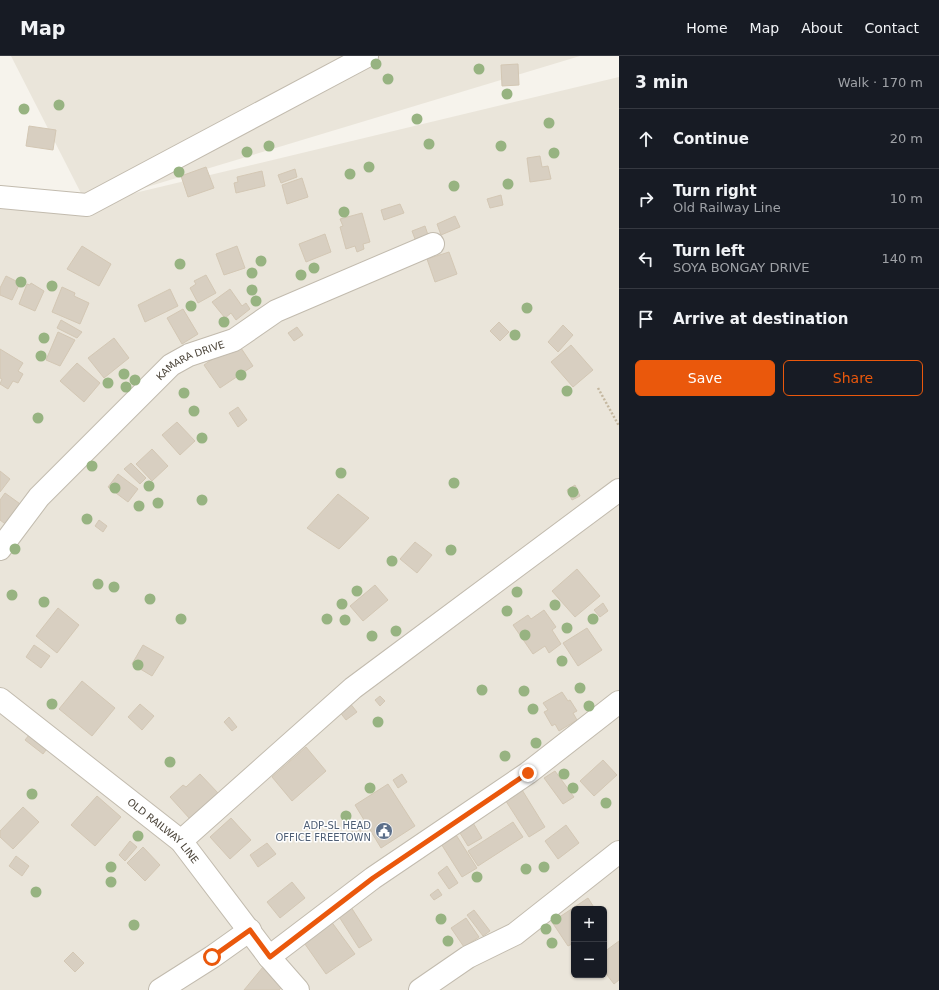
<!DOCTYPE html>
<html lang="en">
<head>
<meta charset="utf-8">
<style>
	body { margin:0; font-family:"DejaVu Sans",sans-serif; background:#20242c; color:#f1f3f6 }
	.controls { position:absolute; right:12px; bottom:12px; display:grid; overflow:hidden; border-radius:6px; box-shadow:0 1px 3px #0004 }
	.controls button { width:36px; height:36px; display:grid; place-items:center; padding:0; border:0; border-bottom:1px solid #363941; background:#171b24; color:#f1f3f6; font:20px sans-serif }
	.stop { position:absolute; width:12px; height:12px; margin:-9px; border:3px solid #ea580c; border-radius:50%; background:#fff }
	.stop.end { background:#ea580c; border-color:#fff; box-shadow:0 1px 4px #0008 }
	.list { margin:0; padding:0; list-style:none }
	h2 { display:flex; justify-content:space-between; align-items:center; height:52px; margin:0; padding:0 16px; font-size:17px }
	h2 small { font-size:13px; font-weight:400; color:#9ea1a6 }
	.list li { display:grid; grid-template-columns:26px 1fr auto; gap:12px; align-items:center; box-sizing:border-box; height:60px; padding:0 16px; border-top:1px solid #363941 }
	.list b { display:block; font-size:15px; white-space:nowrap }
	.list p { margin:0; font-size:13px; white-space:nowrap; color:#9ea1a6 }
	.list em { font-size:13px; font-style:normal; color:#9ea1a6 }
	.actions { display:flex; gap:8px; padding:12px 16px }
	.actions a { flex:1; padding:9px 0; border:1px solid #ea580c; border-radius:6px; text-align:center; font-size:14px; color:#ea580c }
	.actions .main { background:#ea580c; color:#fff }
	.icon { flex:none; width:22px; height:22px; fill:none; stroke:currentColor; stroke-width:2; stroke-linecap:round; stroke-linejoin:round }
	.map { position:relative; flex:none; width:619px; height:934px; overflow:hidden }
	header { display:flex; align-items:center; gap:24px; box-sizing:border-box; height:56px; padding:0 20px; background:#171b24; border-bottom:1px solid #363941 }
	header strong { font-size:19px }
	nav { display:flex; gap:22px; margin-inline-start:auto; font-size:14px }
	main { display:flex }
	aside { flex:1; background:#171b24 }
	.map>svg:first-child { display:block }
	.residential { fill:#eae5da; fill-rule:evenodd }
	.building { fill:#d8cfc1; stroke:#d3c7b4 }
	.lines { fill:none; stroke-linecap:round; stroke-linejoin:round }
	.minor-casing { stroke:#c2bbae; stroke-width:24 }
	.path { stroke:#c4b79f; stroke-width:2.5; stroke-dasharray:2 2; stroke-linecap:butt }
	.minor { stroke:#fff; stroke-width:22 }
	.tree { fill:#97b381 }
	.route { stroke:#ea580c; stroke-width:5 }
	.labels { text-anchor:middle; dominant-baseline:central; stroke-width:3; stroke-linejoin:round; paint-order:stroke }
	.street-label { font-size:10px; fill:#4b4439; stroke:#fff }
	.service-label { font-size:10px; fill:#4e5e75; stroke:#fff; text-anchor:end }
</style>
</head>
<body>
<header>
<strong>Map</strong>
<nav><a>Home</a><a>Map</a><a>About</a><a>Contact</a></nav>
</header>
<main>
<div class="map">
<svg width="619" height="934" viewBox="0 0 619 934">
	<rect width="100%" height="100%" fill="#f6f3ec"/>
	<path class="residential" d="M11,0H580L97,146L619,21V934H0V137L87,149ZM574,853H604V919H574Z"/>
	<g class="building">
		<polygon points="518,8 519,29 502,30 501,9"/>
		<polygon points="29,70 56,74 53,94 26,90"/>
		<polygon points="540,100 542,111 548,110 551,123 530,126 527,102"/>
		<polygon points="206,111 214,132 188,141 181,120"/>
		<polygon points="295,113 297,121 281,127 278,119"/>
		<polygon points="262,115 265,130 236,137 234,127 238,126 237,121"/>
		<polygon points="302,122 308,141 287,148 282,129"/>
		<polygon points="501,139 503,149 490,152 487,143"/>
		<polygon points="400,148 404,157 384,164 381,154"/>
		<polygon points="362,157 370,186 363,188 364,193 357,196 355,190 346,193 340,171 343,170 340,163"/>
		<polygon points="455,160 460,171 441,179 437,168"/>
		<polygon points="425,170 428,179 415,183 412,175"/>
		<polygon points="325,178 331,196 306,206 299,188"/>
		<polygon points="82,190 111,208 99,230 67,213"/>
		<polygon points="237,190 245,212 224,219 216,198"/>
		<polygon points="449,196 457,218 435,226 427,203"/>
		<polygon points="206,219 216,237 198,247 190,232 196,228 194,225"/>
		<polygon points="6,220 20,227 12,244 0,239 0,232"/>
		<polygon points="31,227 44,235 35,255 19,248 27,228 30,229"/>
		<polygon points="62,231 75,237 74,240 89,247 80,268 52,256"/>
		<polygon points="170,233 178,250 145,266 138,249"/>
		<polygon points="230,233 242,250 246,247 250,253 236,264 231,257 225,262 212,246"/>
		<polygon points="183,253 198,278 182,288 167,262"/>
		<polygon points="61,264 82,276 77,282 57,272"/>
		<polygon points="499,266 509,276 500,285 490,275"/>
		<polygon points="563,269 573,279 558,296 548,286"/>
		<polygon points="297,271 303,279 294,285 288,277"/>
		<polygon points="58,276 75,284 60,310 46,304"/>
		<polygon points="114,282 129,302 104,322 88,302"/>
		<polygon points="237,286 253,310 220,332 204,309"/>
		<polygon points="571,289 593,314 573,331 551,306"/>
		<polygon points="0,293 23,307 18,315 23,318 18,327 13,325 8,333 0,328 2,323 0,322"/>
		<polygon points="77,307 100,327 84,346 60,325"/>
		<polygon points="238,351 247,364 238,371 229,357"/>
		<polygon points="177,366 195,385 180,399 162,379"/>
		<polygon points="152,393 168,410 152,425 136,408"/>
		<polygon points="131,407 146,422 140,428 124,413"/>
		<polygon points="0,415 10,423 0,436"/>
		<polygon points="118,418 138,433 128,446 108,431"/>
		<polygon points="575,429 580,440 572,444 567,434"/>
		<polygon points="5,437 23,450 8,470 0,464 0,444"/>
		<polygon points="338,438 369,462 339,493 307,472"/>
		<polygon points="99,464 107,470 103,476 95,470"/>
		<polygon points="415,486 432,499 417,517 400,503"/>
		<polygon points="577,513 600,540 575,561 552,535"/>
		<polygon points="375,529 388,544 363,565 350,550"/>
		<polygon points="603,547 608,555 600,561 594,554"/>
		<polygon points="58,552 79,569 57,597 36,580"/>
		<polygon points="544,554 556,571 552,574 561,588 549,597 545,590 533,598 513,569 528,559 531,563"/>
		<polygon points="587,572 602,594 578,610 563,587"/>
		<polygon points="34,589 50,600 41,612 26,601"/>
		<polygon points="143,589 164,601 152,620 132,608"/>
		<polygon points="82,625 115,652 92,680 59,653"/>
		<polygon points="562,636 568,645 570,644 577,655 573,657 577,664 559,675 555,668 552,670 544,656 548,654 543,647"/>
		<polygon points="380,640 385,645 380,650 375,644"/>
		<polygon points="349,646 357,656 346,664 339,655"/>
		<polygon points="140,648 154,660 142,674 128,661"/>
		<polygon points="229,661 237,671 232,675 224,666"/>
		<polygon points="34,673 52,686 43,698 25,684"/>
		<polygon points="306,691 326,715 292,745 272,721"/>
		<polygon points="603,704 617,719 594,740 580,725"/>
		<polygon points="555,715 574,741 563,748 544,722"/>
		<polygon points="200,718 218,737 190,763 170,741 183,729 186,731"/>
		<polygon points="402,718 407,726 398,732 393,724"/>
		<polygon points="388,728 415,770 381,792 355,749"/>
		<polygon points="519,729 545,771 529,781 502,739"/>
		<polygon points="97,740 121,761 95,790 71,769"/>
		<polygon points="23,751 39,766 13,793 0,781 0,775"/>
		<polygon points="469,760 482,782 468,790 455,769"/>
		<polygon points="231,762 251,784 230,803 210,781"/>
		<polygon points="361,765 366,776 355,781 350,771"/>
		<polygon points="513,766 523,781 478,810 468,795"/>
		<polygon points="566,769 579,787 558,803 545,785"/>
		<polygon points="453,774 477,812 462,821 438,783"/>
		<polygon points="130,785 137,791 125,805 119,799"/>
		<polygon points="267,787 276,798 258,811 250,799"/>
		<polygon points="143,791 160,809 145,825 127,807"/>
		<polygon points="16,800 29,810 22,820 9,810"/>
		<polygon points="447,810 458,827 449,833 438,817"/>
		<polygon points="292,826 305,842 280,862 267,846"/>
		<polygon points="438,833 442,839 434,844 430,839"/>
		<polygon points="588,842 595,853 574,853 574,887 568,890 552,866"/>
		<polygon points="349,848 372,884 359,892 336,856"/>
		<polygon points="474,854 490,875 483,880 467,859"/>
		<polygon points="328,861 355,898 326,918 300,881"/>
		<polygon points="466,862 479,881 464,891 451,872"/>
		<polygon points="619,885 619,924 614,928 604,915 604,896"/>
		<polygon points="73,896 84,907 75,916 64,905"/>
		<polygon points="263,911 284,928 279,934 244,934"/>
	</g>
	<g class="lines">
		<g class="minor-casing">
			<g id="minor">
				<polyline points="0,141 87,149 367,0"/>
				<path id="s1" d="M0,493L39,441L171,309L189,299L234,284L276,255L433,188"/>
				<path id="s2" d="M0,643L181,785L269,901L298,934"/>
				<polyline points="181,785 353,632 619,434"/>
				<polyline points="269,901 373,822 528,717 619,646"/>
				<polyline points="160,934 212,901 250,874"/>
				<polyline points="420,934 468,901 515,878 619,796"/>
			</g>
		</g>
		<polyline class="path" points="598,332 619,370"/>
		<use href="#minor" class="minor"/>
	</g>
	<g class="tree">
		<circle cx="376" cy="8" r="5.5"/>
		<circle cx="479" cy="13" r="5.5"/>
		<circle cx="388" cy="23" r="5.5"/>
		<circle cx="507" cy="38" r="5.5"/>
		<circle cx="59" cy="49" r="5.5"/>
		<circle cx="24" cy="53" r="5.5"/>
		<circle cx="417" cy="63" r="5.5"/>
		<circle cx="549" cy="67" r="5.5"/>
		<circle cx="429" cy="88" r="5.5"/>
		<circle cx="269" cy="90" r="5.5"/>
		<circle cx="501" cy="90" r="5.5"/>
		<circle cx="247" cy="96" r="5.5"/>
		<circle cx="554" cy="97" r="5.5"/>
		<circle cx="369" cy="111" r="5.5"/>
		<circle cx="179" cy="116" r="5.5"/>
		<circle cx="350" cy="118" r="5.5"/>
		<circle cx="508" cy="128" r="5.5"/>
		<circle cx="454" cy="130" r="5.5"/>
		<circle cx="344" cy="156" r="5.5"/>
		<circle cx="261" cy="205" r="5.5"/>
		<circle cx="180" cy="208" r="5.5"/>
		<circle cx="314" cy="212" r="5.5"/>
		<circle cx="252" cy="217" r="5.5"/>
		<circle cx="301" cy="219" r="5.5"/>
		<circle cx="21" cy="226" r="5.5"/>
		<circle cx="52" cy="230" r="5.5"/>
		<circle cx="252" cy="234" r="5.5"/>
		<circle cx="256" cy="245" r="5.5"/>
		<circle cx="191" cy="250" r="5.5"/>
		<circle cx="527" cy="252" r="5.5"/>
		<circle cx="224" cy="266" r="5.5"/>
		<circle cx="515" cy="279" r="5.5"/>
		<circle cx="44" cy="282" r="5.5"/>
		<circle cx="41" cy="300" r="5.5"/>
		<circle cx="124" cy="318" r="5.5"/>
		<circle cx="241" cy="319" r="5.5"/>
		<circle cx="135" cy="324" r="5.5"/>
		<circle cx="108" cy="327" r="5.5"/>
		<circle cx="126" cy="331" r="5.5"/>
		<circle cx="567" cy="335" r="5.5"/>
		<circle cx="184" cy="337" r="5.5"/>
		<circle cx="194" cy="355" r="5.5"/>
		<circle cx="38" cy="362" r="5.5"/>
		<circle cx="202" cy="382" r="5.5"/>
		<circle cx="92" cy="410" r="5.5"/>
		<circle cx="341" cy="417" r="5.5"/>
		<circle cx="454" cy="427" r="5.5"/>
		<circle cx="149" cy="430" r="5.5"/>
		<circle cx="115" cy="432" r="5.5"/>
		<circle cx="573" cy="436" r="5.5"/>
		<circle cx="202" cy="444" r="5.5"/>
		<circle cx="158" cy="447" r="5.5"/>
		<circle cx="139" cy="450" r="5.5"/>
		<circle cx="87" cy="463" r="5.5"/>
		<circle cx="15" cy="493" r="5.5"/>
		<circle cx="451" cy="494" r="5.5"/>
		<circle cx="392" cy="505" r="5.5"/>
		<circle cx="98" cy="528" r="5.5"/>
		<circle cx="114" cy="531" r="5.5"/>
		<circle cx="357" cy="535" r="5.5"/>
		<circle cx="517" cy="536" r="5.5"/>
		<circle cx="12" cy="539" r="5.5"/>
		<circle cx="150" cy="543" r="5.5"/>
		<circle cx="44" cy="546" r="5.5"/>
		<circle cx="342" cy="548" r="5.5"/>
		<circle cx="555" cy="549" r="5.5"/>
		<circle cx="507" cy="555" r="5.5"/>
		<circle cx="181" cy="563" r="5.5"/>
		<circle cx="327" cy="563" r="5.5"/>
		<circle cx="593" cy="563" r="5.5"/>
		<circle cx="345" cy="564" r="5.5"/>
		<circle cx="567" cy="572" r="5.5"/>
		<circle cx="396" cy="575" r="5.5"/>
		<circle cx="525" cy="579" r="5.5"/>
		<circle cx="372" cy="580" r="5.5"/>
		<circle cx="562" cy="605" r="5.5"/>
		<circle cx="138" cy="609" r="5.5"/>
		<circle cx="580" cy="632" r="5.5"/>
		<circle cx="482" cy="634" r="5.5"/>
		<circle cx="524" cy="635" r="5.5"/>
		<circle cx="52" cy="648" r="5.5"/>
		<circle cx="589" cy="650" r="5.5"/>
		<circle cx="533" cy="653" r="5.5"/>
		<circle cx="378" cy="666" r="5.5"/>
		<circle cx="536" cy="687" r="5.5"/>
		<circle cx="505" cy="700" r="5.5"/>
		<circle cx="170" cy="706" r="5.5"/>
		<circle cx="564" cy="718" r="5.5"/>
		<circle cx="370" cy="732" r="5.5"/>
		<circle cx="573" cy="732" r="5.5"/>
		<circle cx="32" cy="738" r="5.5"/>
		<circle cx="606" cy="747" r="5.5"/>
		<circle cx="346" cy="760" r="5.5"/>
		<circle cx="138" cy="780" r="5.5"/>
		<circle cx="111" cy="811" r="5.5"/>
		<circle cx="544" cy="811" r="5.5"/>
		<circle cx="526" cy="813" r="5.5"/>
		<circle cx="477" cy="821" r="5.5"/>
		<circle cx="111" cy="826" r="5.5"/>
		<circle cx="36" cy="836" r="5.5"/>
		<circle cx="441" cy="863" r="5.5"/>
		<circle cx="556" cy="863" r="5.5"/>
		<circle cx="134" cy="869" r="5.5"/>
		<circle cx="546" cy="873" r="5.5"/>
		<circle cx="448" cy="885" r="5.5"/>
		<circle cx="552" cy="887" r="5.5"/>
	</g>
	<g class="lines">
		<polyline class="route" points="212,901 250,874 270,901 373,822 528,717"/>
	</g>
	<defs>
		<g id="civic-disc" transform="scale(0.9)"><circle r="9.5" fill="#5c6f8a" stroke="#fff"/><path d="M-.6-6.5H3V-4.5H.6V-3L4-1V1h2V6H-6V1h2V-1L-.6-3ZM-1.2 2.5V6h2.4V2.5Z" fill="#fff"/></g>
	</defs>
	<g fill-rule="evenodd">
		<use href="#civic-disc" x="384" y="775"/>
	</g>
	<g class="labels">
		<g class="street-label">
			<text stroke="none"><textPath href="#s1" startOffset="271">KAMARA DRIVE</textPath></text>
			<text stroke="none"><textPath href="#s2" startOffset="210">OLD RAILWAY LINE</textPath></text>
		</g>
		<g class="service-label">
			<text x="371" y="769">ADP-SL HEAD<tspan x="371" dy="12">OFFICE FREETOWN</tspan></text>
		</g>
	</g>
</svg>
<div class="controls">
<button>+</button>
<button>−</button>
</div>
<div class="stop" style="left:212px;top:901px"></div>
<div class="stop end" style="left:528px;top:717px"></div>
</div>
<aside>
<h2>3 min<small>Walk · 170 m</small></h2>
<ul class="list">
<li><svg class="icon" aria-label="ahead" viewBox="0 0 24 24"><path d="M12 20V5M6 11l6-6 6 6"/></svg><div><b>Continue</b></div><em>20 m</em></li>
<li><svg class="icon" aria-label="right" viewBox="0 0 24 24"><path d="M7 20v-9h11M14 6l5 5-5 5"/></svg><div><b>Turn right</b><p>Old Railway Line</p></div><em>10 m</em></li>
<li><svg class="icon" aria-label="left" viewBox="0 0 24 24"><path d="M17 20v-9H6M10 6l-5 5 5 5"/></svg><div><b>Turn left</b><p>SOYA BONGAY DRIVE</p></div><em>140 m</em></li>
<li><svg class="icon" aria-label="arrive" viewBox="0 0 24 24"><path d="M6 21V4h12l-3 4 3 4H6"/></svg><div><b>Arrive at destination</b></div></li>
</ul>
<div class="actions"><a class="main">Save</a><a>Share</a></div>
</aside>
</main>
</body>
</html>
